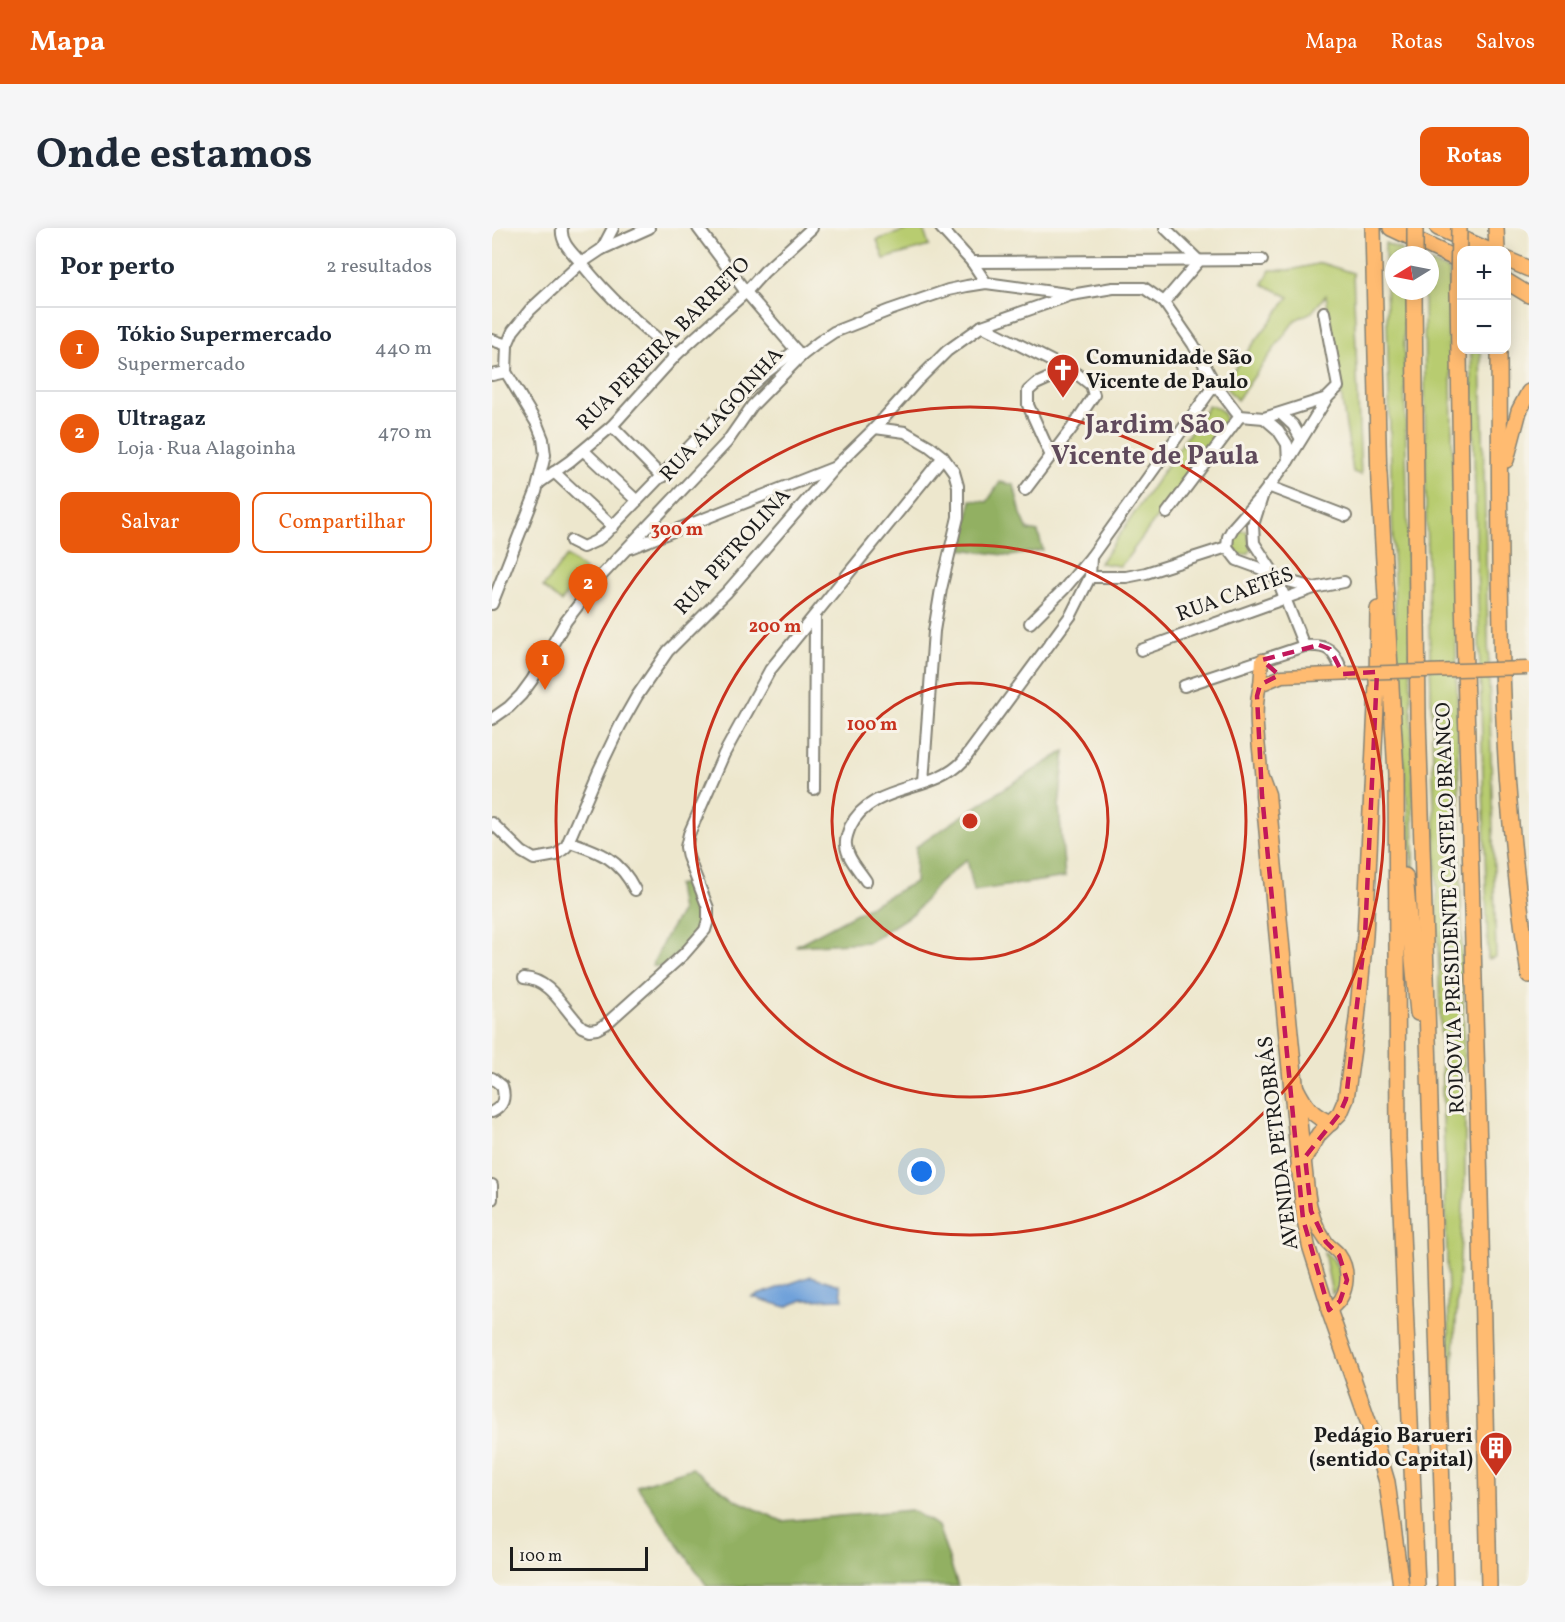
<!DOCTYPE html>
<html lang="pt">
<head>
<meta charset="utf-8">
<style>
	body { margin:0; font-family:Vollkorn,serif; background:#f6f6f7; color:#1f2937 }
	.controls { position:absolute; right:18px; top:18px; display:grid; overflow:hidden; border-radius:12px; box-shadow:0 3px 15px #0003 }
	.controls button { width:54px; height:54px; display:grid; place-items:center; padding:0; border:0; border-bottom:2px solid #e0e1e3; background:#fff; color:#1f2937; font:30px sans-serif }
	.compass { position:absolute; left:893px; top:18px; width:54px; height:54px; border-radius:50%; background:#fff; box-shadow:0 3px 15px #0003; rotate:260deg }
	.scale { position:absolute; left:18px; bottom:15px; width:138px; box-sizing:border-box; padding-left:6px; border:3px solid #1c1c1c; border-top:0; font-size:16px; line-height:21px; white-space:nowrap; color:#1c1c1c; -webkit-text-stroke:4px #f7f3e8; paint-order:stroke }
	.you { position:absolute; left:430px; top:944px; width:21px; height:21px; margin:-15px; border:4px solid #fff; border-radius:50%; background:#1a73e8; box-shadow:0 0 0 9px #1a73e833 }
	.badge { display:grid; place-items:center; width:39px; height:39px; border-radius:50%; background:#ea580c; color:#fff; font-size:20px; font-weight:700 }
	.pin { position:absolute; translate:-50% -50px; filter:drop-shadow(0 2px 3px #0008) }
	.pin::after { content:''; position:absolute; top:32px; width:21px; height:18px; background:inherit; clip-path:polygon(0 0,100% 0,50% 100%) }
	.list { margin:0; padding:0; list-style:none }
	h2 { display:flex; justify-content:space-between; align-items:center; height:78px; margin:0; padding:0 24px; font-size:26px }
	h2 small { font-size:20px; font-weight:400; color:#747a83 }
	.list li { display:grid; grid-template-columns:39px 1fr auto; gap:18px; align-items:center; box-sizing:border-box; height:84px; padding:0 24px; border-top:2px solid #e0e1e3 }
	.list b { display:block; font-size:22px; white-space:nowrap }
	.list p { margin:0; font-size:20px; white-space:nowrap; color:#747a83 }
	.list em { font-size:20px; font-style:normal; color:#747a83 }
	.actions { display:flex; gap:12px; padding:18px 24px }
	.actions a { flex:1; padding:14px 0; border:2px solid #ea580c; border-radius:12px; text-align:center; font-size:21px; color:#ea580c }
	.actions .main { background:#ea580c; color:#fff }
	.map { position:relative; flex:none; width:1037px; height:1358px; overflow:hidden; border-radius:12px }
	header { display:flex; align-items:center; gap:36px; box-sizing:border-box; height:84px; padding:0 30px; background:#ea580c; color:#fff }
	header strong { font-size:28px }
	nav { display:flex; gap:33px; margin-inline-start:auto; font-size:21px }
	.intro { display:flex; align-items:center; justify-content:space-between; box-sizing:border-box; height:144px; padding:0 36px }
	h1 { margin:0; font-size:42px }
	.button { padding:15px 27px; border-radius:12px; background:#ea580c; color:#fff; font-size:21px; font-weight:700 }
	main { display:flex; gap:36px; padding:0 36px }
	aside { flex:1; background:#fff; border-radius:12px; box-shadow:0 3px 15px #0003 }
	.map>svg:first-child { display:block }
	.green { fill:#b8cc70; stroke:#6a7446; stroke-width:1.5 }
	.forest { fill:#92b062; stroke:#57663f; stroke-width:1.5 }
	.water { fill:#6fa1da; stroke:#465e7b; stroke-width:1.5 }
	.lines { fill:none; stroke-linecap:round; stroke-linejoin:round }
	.minor-casing { stroke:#848274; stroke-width:14 }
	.major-casing { stroke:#848274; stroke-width:15 }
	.highway-casing { stroke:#848274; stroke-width:18 }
	.minor { stroke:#fff; stroke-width:10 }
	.major { stroke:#ffbb71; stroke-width:12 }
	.highway { stroke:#ffbb71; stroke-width:15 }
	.major-bridge-casing { stroke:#848274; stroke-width:15; stroke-linecap:butt }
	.highway-bridge-casing { stroke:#848274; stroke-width:18; stroke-linecap:butt }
	.major-bridge { stroke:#ffbb71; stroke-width:12 }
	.highway-bridge { stroke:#ffbb71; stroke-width:15 }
	.marked { fill:none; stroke:#c2185b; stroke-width:4.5; stroke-dasharray:12 8; stroke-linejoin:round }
	.ring { fill:none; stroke:#c8321e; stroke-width:3 }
	.labels { text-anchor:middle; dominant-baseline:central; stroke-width:6; stroke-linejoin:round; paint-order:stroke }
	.street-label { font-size:21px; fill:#1c1c1c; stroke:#f7f3e8 }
	.poi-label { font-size:21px; font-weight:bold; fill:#1c1c1c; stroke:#f7f3e8; text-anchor:start }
	.district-label { font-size:27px; font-weight:bold; fill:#5f4a5b; stroke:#f7f3e8 }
	.centre { fill:#c8321e; stroke:#f7f3e8; stroke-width:3 }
	.ring-label { font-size:18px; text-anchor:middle; font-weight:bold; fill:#c8321e; stroke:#f7f3e8; stroke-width:6; stroke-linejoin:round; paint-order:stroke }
</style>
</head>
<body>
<header>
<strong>Mapa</strong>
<nav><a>Mapa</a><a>Rotas</a><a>Salvos</a></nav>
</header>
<div class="intro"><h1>Onde estamos</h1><a class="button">Rotas</a></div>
<main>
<aside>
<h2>Por perto<small>2 resultados</small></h2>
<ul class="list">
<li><span class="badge">1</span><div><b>Tókio Supermercado</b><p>Supermercado</p></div><em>440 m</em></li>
<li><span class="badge">2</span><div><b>Ultragaz</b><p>Loja · Rua Alagoinha</p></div><em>470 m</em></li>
</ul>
<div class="actions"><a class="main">Salvar</a><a>Compartilhar</a></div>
</aside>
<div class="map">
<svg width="1037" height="1358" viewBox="0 0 1037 1358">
	<rect width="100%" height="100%" fill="#f7f3e8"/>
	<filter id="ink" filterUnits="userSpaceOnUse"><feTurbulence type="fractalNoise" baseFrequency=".0167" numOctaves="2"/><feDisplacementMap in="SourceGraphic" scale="12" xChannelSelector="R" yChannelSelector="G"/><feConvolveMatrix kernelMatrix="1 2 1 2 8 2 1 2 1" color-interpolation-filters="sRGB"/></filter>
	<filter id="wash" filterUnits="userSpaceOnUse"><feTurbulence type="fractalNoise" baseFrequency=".008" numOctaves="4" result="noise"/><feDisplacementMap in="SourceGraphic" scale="24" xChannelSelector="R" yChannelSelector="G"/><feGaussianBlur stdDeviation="1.35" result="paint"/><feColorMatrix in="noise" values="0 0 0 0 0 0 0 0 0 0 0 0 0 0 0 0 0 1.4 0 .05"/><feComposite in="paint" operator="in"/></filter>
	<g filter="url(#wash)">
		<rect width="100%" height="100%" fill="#ede7cd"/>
		<g class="green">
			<polygon points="420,0 431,0 437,18 392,31 385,12"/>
			<polygon points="893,15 910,22 910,27 902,27 902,63 911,63 923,677 904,433"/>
			<polygon points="829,35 861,45 869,247 861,244 834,67 820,84 803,92 745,172 736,162 734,152 797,69 771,56 778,42 799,42"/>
			<polygon points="938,35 957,42 973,883 973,949 959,1173 934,288 932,63 938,63"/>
			<polygon points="979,122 989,122 1004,729 996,731"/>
			<path d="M716,178C727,178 734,185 733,196L633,333L628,338L608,335Z"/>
			<path d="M748,303H755L759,322L756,326L748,327C739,319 737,310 748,303Z"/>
			<polygon points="75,328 93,342 69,374 51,359"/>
			<path d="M832,1024C845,1032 848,1043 848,1058L840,1066Z"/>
		</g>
		<g class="forest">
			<polygon points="508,254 522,257 529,286 536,302 546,304 551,322 518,328 470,321 479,272 495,274"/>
			<polygon points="573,523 567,579 573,649 482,663 475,631 445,657 422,685 377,714 303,718 423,654 424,619 505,565"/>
			<polygon points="196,654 206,676 209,697 200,712 171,739 160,738 174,708 189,684 185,657"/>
			<polygon points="200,1240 244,1272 290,1293 419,1282 446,1298 466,1358 215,1358 145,1258"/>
		</g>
		<polygon class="water" points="319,1048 348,1057 351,1071 311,1072 294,1079 260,1069"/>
	</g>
	<g filter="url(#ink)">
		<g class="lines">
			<g class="minor-casing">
				<g id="minor">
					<path d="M70,0C68,15 81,25 90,36C118,71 149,99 185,126"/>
					<polyline points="206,0 254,64 309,128"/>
					<polyline points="449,0 480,34 494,55"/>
					<polyline points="110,21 157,0"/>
					<polyline points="480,34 770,32"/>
					<polyline points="672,74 707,33 673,0"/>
					<polyline points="490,98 585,146 599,157 602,167 580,200 533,262"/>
					<polyline points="0,112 15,117"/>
					<polyline points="0,147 14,144"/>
					<polyline points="789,186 801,197 809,211"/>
					<polyline points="772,190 835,170 846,159 832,84"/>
					<polyline points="120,198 170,249"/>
					<polyline points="383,200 413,204 437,218 451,229 462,244 466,258 466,289 449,361 442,403 431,555"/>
					<polyline points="92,223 145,273"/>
					<polyline points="559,228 536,177 536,163 544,156 575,142"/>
					<polyline points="62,244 121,299"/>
					<polyline points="47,255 78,233 120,198 185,126 254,64 272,44 320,0"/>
					<polyline points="776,258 854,288"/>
					<polyline points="770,269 761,297 762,315 785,350 812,418"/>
					<polyline points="675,285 748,188"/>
					<polyline points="79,313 91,319 104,313 113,306 227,188 271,147 304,122"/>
					<polyline points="138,320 341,240"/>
					<polyline points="598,349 634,349 654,345 735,319"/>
					<polyline points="822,360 785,350 767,340 745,332 735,319 736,309 741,300 771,266 796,233 835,170"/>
					<polyline points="0,376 44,264 53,227 51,211 45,196 14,144 15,117 21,103 38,82 89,35 110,21 121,0"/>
					<polyline points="538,395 572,361 599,329 723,156"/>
					<polyline points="649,422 822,360 852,354"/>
					<path d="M692,458L812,418C838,416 842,423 851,445"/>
					<polyline points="0,491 17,479 29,467 40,452 74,393 109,348 235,214 260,178 309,128 327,114 342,104 398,82 456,62 475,58 494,55 575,66"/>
					<polyline points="322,561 323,388"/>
					<polyline points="0,595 30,624 42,631 64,627 74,619 107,542 128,498 145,468 176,423 235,364 344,238 383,200 426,152 455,123 490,98 579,67 621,60 652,60 672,74 701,116 723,156 744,184 748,188 772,190 786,202 795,216 796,233"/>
					<path d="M78,614C108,624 128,631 143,662"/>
					<path d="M374,653C367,642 355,630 354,617C353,611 356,605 358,599C379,555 441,566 471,533L579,387L598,349L599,329"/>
					<path d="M32,750C60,752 71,781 90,799L97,802L105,801L114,796L192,726L213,702L216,692V680L196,629L194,619L197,606L232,526L278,442L451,229"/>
					<path d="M0,850L10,858C14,870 11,879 0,884"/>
					<polyline points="0,957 0,971"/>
				</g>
			</g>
			<g class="major-casing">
				<g id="major">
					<polyline points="768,457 770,432"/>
					<path d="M770,547L777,566C789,698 801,830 816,962C818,981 823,998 834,1013C837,1018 843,1021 847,1026C860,1044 856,1071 837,1082L817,1019L811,991L770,567C771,530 759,493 768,457L790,448L864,445"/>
				</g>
			</g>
			<g class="highway-casing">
				<g id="highway">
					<polyline points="881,0 887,255"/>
					<polyline points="899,0 969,33"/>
					<polyline points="946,0 996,22"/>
					<polyline points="1004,0 1005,22"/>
					<polyline points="1014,31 1037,41"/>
					<polyline points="1014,53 1037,67"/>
					<polyline points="922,63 926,489 953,1358"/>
					<polyline points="966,64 971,371 987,923 997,1358"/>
					<path d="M1007,122C1008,258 1006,394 1014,530C1018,603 1027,675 1037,747"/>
					<polyline points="1014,232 1027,183 1037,164"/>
					<polyline points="887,246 904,546 906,910 925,1358"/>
					<polyline points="913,648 926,785"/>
					<path d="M804,860C813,878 820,888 839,895"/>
					<polyline points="806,941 827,906 848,885 854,871 865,791 873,708 885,457 886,381"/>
					<polyline points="837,1082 883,1213 895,1254 909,1358"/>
				</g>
			</g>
			<use href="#minor" class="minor"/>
			<use href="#major" class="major"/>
			<use href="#highway" class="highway"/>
			<g class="major-bridge-casing">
				<polyline id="major-bridge" points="864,445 1035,440"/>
			</g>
			<g class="highway-bridge-casing">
				<g id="highway-bridge">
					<polyline points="923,27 923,0"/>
					<polyline points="966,64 967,0"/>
				</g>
			</g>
			<use href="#major-bridge" class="major-bridge"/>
			<use href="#highway-bridge" class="highway-bridge"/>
		</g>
	</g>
	<path class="marked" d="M827,417L838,421L851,446L885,444L873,708L854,871L848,885L813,929L819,983L834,1014L847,1027L855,1052L848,1073L837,1082L811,991L770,567L765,468L768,457L787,447L770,432Z"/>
	<g class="ring">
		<circle cx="478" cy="593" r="138"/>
		<circle cx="478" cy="593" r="276"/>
		<circle cx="478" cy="593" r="414"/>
	</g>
	<defs>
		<g id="church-pin" transform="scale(1.725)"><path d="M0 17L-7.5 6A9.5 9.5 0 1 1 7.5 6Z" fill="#c8321e" stroke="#f7f3e8"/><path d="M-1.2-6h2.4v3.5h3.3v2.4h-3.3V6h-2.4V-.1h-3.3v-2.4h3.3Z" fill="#fff"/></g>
		<g id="building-pin" transform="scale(1.725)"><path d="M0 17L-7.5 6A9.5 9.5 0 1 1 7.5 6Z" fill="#c8321e" stroke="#f7f3e8"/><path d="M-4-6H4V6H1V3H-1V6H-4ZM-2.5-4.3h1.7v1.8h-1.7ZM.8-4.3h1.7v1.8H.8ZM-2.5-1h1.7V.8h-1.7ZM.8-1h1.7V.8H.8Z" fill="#fff"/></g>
	</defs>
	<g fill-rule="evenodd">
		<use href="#church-pin" x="571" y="142"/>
		<use href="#building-pin" x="1004" y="1220"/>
	</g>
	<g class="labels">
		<g class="street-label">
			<text transform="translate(172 116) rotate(-45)">RUA PEREIRA BARRETO</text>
			<text transform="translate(230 187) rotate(-48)">RUA ALAGOINHA</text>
			<text transform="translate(241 324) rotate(-48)">RUA PETROLINA</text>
			<text transform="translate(743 367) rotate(-20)">RUA CAETÉS</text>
			<text transform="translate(959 680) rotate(-92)">RODOVIA PRESIDENTE CASTELO BRANCO</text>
			<text transform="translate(787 915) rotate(-97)">AVENIDA PETROBRÁS</text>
		</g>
		<g class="poi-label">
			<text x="594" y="130">Comunidade São<tspan x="594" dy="24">Vicente de Paulo</tspan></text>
			<text x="981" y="1208" text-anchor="end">Pedágio Barueri<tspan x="981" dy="24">(sentido Capital)</tspan></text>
		</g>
		<g class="district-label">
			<text x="663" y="198">Jardim São<tspan x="663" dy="31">Vicente de Paula</tspan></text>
		</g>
	</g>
	<circle cx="478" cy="593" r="9" class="centre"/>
	<g class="ring-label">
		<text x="185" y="307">300 m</text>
		<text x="283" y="404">200 m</text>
		<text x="380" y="502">100 m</text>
	</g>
</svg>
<div class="controls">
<button>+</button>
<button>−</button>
</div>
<svg class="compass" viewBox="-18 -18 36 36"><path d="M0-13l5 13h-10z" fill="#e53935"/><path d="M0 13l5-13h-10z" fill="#747a83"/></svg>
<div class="scale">100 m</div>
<div class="you"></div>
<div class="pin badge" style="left:53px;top:462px">1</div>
<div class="pin badge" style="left:96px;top:386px">2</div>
</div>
</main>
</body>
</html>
